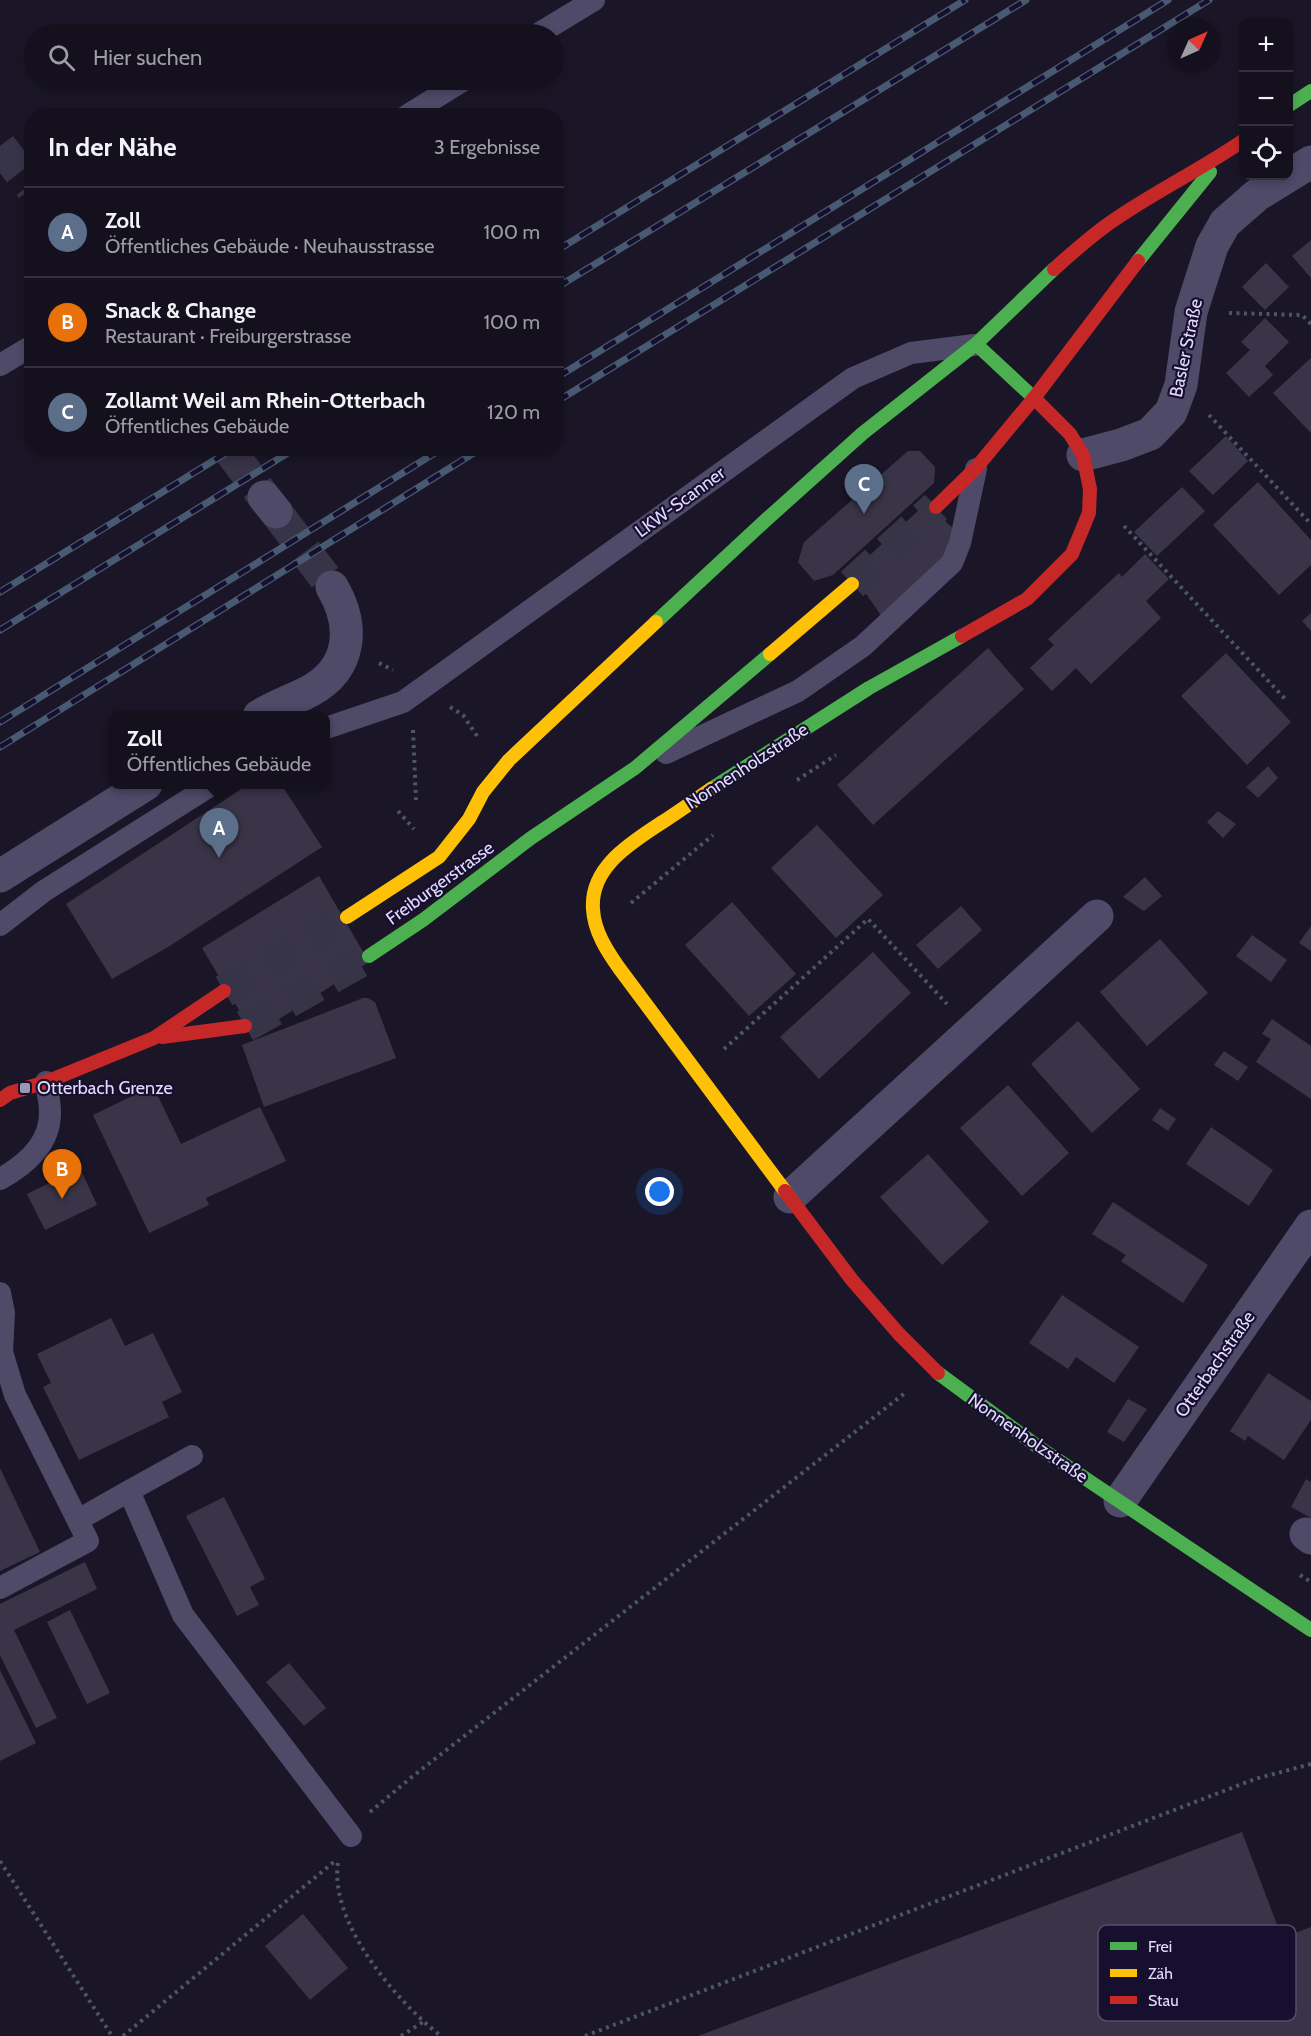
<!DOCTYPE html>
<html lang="de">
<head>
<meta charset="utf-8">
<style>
	body { margin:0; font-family:Cabin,sans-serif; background:#1d1926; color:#f1f3f6 }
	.controls { position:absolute; right:18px; top:18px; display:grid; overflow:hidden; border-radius:12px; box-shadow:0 3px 9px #0003 }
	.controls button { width:54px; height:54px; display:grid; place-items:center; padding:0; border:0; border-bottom:2px solid #33303b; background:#14101d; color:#f1f3f6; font:30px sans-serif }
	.compass { position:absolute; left:1167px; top:18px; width:54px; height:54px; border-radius:50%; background:#14101d; box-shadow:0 3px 9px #0003; rotate:45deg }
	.you { position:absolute; left:660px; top:1192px; width:21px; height:21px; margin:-15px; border:4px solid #fff; border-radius:50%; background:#1a73e8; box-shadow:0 0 0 9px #1a73e833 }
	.badge { display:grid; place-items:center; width:39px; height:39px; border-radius:50%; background:#9d96b3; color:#fff; font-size:20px; font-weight:700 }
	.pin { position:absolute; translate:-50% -50px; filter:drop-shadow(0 2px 3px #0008) }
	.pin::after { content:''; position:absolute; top:32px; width:21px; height:18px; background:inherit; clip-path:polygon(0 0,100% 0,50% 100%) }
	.popup { position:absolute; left:108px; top:711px; width:222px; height:78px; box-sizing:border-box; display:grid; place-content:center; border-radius:12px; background:#14101d; filter:drop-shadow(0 2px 4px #0005); font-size:20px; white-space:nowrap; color:#9d9da4 }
	.popup b { font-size:22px; color:#f1f3f6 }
	.popup::after { content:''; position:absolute; left:50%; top:100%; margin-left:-12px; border:12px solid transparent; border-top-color:#14101d }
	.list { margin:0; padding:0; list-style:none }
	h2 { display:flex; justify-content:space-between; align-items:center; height:78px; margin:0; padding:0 24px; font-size:26px }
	h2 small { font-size:20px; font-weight:400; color:#9d9da4 }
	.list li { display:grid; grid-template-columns:39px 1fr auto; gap:18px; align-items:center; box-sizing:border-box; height:90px; padding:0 24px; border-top:2px solid #33303b }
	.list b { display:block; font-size:22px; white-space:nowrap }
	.list p { margin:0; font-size:20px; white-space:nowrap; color:#9d9da4 }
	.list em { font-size:20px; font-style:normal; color:#9d9da4 }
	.icon { flex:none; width:33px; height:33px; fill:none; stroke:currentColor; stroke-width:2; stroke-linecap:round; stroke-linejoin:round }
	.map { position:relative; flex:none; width:1311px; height:2036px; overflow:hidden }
	.search { position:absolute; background:#14101d; box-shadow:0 3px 9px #0003; left:24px; top:24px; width:540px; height:66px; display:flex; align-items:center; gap:15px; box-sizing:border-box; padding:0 21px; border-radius:33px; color:#9d9da4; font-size:22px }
	.panel { position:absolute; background:#14101d; box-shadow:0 3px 9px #0003; left:24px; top:108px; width:540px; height:348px; border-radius:24px }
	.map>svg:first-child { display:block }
	.building { fill:#3a3448 }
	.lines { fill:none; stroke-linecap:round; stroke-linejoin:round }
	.street-tunnel { stroke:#383447; stroke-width:33; stroke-dasharray:33 16; stroke-linecap:butt }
	.primary-tunnel { stroke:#383447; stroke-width:33; stroke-dasharray:33 16; stroke-linecap:butt }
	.path { stroke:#495769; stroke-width:4; stroke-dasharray:3 4.5; stroke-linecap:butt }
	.lane { stroke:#4e4a68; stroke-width:22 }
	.street { stroke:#4e4a68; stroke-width:33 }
	.fast { stroke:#4caf50; stroke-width:14 }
	.slow { stroke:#ffc107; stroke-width:14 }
	.jam { stroke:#c62828; stroke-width:14 }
	.rail-casing { stroke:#485a72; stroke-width:7 }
	.rail { stroke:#170f2e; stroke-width:4.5; stroke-dasharray:14; stroke-linecap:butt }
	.poi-dot { fill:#9d96b3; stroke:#170f2e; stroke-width:2 }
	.labels { text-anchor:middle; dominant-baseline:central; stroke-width:4.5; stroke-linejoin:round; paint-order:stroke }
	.street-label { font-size:18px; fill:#e3dbff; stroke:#170f2e }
	.poi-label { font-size:18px; fill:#e3dbff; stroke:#170f2e; text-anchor:start }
	.key { fill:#170f2e; stroke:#544c6d; stroke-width:1.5 }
	.key-label { font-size:16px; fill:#e3dbff }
</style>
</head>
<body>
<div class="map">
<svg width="1311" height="2036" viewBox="0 0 1311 2036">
	<rect width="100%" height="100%" fill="#1a1627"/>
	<g class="building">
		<polygon points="1311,240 1311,278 1292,256"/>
		<polygon points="1266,263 1289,287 1265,310 1242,287"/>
		<polygon points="1265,318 1289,342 1265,366 1273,375 1249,397 1226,373 1250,350 1241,342"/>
		<polygon points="1311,358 1311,433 1273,393"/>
		<polygon points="1226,436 1248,461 1213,495 1189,471"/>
		<polygon points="908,451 920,451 935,467 934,483 833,575 814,581 798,562 804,542"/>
		<polygon points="1258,482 1311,540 1311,565 1279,595 1213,525"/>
		<polygon points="1182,487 1205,511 1157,556 1134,532"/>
		<polygon points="930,500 947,523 967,540 882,617 867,595 846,577"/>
		<polygon points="1145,554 1169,579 1146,601 1161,618 1091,684 1076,668 1052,691 1030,668 1054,645 1048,639 1119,573 1122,577"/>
		<polygon points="1311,613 1311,631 1302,621"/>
		<polygon points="988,648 1024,689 873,825 837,785"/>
		<polygon points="1226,653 1291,722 1247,765 1181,696"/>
		<polygon points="1268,766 1278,778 1258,798 1246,787"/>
		<polygon points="249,784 281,784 322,847 168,947 112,979 66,904"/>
		<polygon points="1218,811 1236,824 1223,838 1207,822"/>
		<polygon points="817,825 883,895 836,938 771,868"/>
		<polygon points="319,876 369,962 254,1035 202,948"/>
		<polygon points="1145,877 1162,896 1144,911 1123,897"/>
		<polygon points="732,902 796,974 749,1016 685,945"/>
		<polygon points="961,906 982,930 938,969 916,945"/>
		<polygon points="1311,926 1311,951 1299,943"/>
		<polygon points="1252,935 1287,960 1271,982 1236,956"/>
		<polygon points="1160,939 1208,993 1147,1046 1100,992"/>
		<polygon points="873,952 911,993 819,1079 780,1037"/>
		<polygon points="363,998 368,998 375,1002 396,1058 264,1107 242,1045"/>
		<polygon points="1272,1019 1311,1046 1311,1099 1256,1062 1271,1039 1262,1034"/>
		<polygon points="1078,1021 1140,1089 1092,1133 1031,1064"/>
		<polygon points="1224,1051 1248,1067 1238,1081 1214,1065"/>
		<polygon points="1008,1085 1069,1153 1022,1196 960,1128"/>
		<polygon points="153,1086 181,1144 260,1107 286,1161 206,1198 209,1205 149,1233 93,1115"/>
		<polygon points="1160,1108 1176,1119 1168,1131 1152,1120"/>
		<polygon points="1211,1127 1273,1170 1249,1206 1186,1164"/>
		<polygon points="928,1154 989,1222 942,1265 880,1197"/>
		<polygon points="80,1168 97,1205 45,1230 27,1194"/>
		<polygon points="1113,1202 1208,1265 1183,1303 1121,1261 1126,1255 1092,1234"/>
		<polygon points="1062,1295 1139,1347 1114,1383 1076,1357 1068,1369 1029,1343"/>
		<polygon points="111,1318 125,1346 153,1333 182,1392 162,1402 169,1417 79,1460 43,1387 51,1383 37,1354"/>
		<polygon points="1268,1373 1311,1401 1311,1420 1284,1460 1248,1436 1245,1441 1230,1431"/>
		<polygon points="1128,1399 1147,1409 1124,1442 1107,1432"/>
		<polygon points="0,1468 40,1552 0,1571"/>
		<polygon points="1306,1479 1311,1482 1311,1518 1291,1507"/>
		<polygon points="224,1497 265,1579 250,1587 259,1605 237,1616 186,1516"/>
		<polygon points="85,1562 97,1589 14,1630 57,1718 36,1728 0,1655 0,1604"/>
		<polygon points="70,1610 110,1693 87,1704 47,1622"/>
		<polygon points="289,1663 326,1708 304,1726 266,1682"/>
		<polygon points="0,1670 36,1743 0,1761"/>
		<polygon points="1242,1832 1282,1938 1311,1927 1311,2036 698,2036"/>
		<polygon points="303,1914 348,1968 310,2000 265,1946"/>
	</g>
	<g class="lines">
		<g class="street-tunnel">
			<polyline points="0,146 32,188"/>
			<polyline points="228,448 264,497"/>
			<polyline points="276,512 332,587"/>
		</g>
		<g class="primary-tunnel">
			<polyline points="852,584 936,507"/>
			<polyline points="224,991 347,917"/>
			<polyline points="245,1026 369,956"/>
		</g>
		<g class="path">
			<polyline points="1229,313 1302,315 1311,324"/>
			<polyline points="1209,415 1311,524"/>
			<polyline points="1124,526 1287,701"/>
			<polyline points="379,663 393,670"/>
			<polyline points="450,707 463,715 479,739"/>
			<polyline points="413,730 416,800"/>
			<polyline points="797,780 836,755"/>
			<polyline points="398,811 414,829"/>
			<polyline points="631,903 713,835"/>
			<polyline points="724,1049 868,919 947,1004"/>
			<polyline points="1300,1575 1311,1582"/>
			<polyline points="370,1812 413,1776 905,1393"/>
			<polyline points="0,1861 112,2036"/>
			<path d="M338,1863C329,1923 397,2002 441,2036"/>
			<polyline points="123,2036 335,1861"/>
			<polyline points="401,2036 423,2022"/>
			<polyline points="585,2036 1255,1779 1311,1764"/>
		</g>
		<g class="lane">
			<polyline points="538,34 594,0"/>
			<polyline points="406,116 464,80"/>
			<polyline points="0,365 32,346"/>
			<polyline points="326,728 403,702 853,378 911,353 974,345"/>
			<polyline points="666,753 798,691 863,646 952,563 960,543 976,469"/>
			<polyline points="0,925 44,891 213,784"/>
			<path d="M0,1179C26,1165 51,1143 50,1111C50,1101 47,1092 46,1082"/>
			<polyline points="0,1293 4,1313 2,1352 15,1395 88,1541 0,1588"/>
			<polyline points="192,1456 129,1491 183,1615 351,1836"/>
			<polyline points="78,1520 129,1491"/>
		</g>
		<g class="street">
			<polyline points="1083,455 1121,445 1150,434 1171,412 1181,385 1191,312 1212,246 1225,223 1257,195 1311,162"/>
			<polyline points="264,497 276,512"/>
			<path d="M259,716C275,706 293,700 310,691C352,668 355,626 332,587"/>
			<polyline points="0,876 146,784"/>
			<polyline points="790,1197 1097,916"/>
			<polyline points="1120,1501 1311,1226"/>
			<polyline points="1306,1534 1311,1538"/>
		</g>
		<g class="fast">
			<polyline points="1288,106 1311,91"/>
			<polyline points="1138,261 1210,172"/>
			<polyline points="976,344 1034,398"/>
			<polyline points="656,622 767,519 863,433 976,344 1054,269"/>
			<polyline points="711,789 869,688 962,636"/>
			<polyline points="369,956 423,920 531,838 635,768 770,654"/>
			<polyline points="938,1373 1037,1446 1311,1630"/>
		</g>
		<g class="slow">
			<polyline points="770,654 852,584"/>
			<path d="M711,789C695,800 678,812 661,823C631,843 590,867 593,909C594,931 607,951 619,968L785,1191"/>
			<polyline points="347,917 439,857 469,819 483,792 509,760 656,622"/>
		</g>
		<g class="jam">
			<path d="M1054,269C1073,252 1093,234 1114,220C1156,191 1202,169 1244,140"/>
			<polyline points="936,507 976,468 1034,398 1138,261"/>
			<polyline points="962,636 1027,599 1072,554 1089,513 1090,489 1083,455 1070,434 1034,398"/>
			<polyline points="162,1037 245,1026"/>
			<polyline points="0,1100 10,1093 46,1082 154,1038 224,991"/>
			<polyline points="785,1191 852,1280 899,1334 938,1373"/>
		</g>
		<g class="rail-casing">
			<g id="rail">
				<polyline points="556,251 965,0"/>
				<polyline points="556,288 1026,0"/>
				<polyline points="556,378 1168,0"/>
				<polyline points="556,402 1209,0"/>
				<polyline points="0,592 234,448"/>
				<polyline points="0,630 296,448"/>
				<polyline points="0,722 443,448"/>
				<polyline points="0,747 482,448"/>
			</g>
		</g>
		<use href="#rail" class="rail"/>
	</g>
	<rect class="poi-dot" x="19" y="1082" width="12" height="12" rx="3"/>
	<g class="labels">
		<g class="street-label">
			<text transform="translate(1186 348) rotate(-78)">Basler Straße</text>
			<text transform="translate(680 502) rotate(-36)">LKW-Scanner</text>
			<text transform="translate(747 766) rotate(-33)">Nonnenholzstraße</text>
			<text transform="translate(440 883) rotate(-36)">Freiburgerstrasse</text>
			<text transform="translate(1215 1364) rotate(-55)">Otterbachstraße</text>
			<text transform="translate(1028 1438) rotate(35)">Nonnenholzstraße</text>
		</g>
		<g class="poi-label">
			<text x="37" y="1088">Otterbach Grenze</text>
		</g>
	</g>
	<rect x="1098" y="1925" width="198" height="96" rx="9" class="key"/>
	<rect x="1110" y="1942" width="27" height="8" fill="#4caf50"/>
	<rect x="1110" y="1969" width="27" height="8" fill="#ffc107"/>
	<rect x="1110" y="1996" width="27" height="8" fill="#c62828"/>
	<g class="key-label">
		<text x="1148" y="1952">Frei</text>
		<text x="1148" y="1979">Zäh</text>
		<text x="1148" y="2006">Stau</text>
	</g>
</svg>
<div class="controls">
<button>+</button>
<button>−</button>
<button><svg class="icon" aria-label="locate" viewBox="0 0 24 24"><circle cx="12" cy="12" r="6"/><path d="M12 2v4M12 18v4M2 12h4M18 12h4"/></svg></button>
</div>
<svg class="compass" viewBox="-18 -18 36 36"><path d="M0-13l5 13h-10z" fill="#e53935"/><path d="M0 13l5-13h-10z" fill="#9d9da4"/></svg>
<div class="you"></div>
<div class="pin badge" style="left:219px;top:858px;background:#5c6f8a">A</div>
<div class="popup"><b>Zoll</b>Öffentliches Gebäude</div>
<div class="pin badge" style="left:62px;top:1199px;background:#e8710a">B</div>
<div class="pin badge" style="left:864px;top:514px;background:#5c6f8a">C</div>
<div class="search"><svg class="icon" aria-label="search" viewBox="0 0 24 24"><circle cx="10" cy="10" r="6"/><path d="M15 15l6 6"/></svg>Hier suchen</div>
<section class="panel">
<h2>In der Nähe<small>3 Ergebnisse</small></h2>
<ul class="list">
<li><span class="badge" style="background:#5c6f8a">A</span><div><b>Zoll</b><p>Öffentliches Gebäude · Neuhausstrasse</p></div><em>100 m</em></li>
<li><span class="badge" style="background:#e8710a">B</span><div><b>Snack &amp; Change</b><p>Restaurant · Freiburgerstrasse</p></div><em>100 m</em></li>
<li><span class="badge" style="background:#5c6f8a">C</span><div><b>Zollamt Weil am Rhein-Otterbach</b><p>Öffentliches Gebäude</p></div><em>120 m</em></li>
</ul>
</section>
</div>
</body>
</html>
